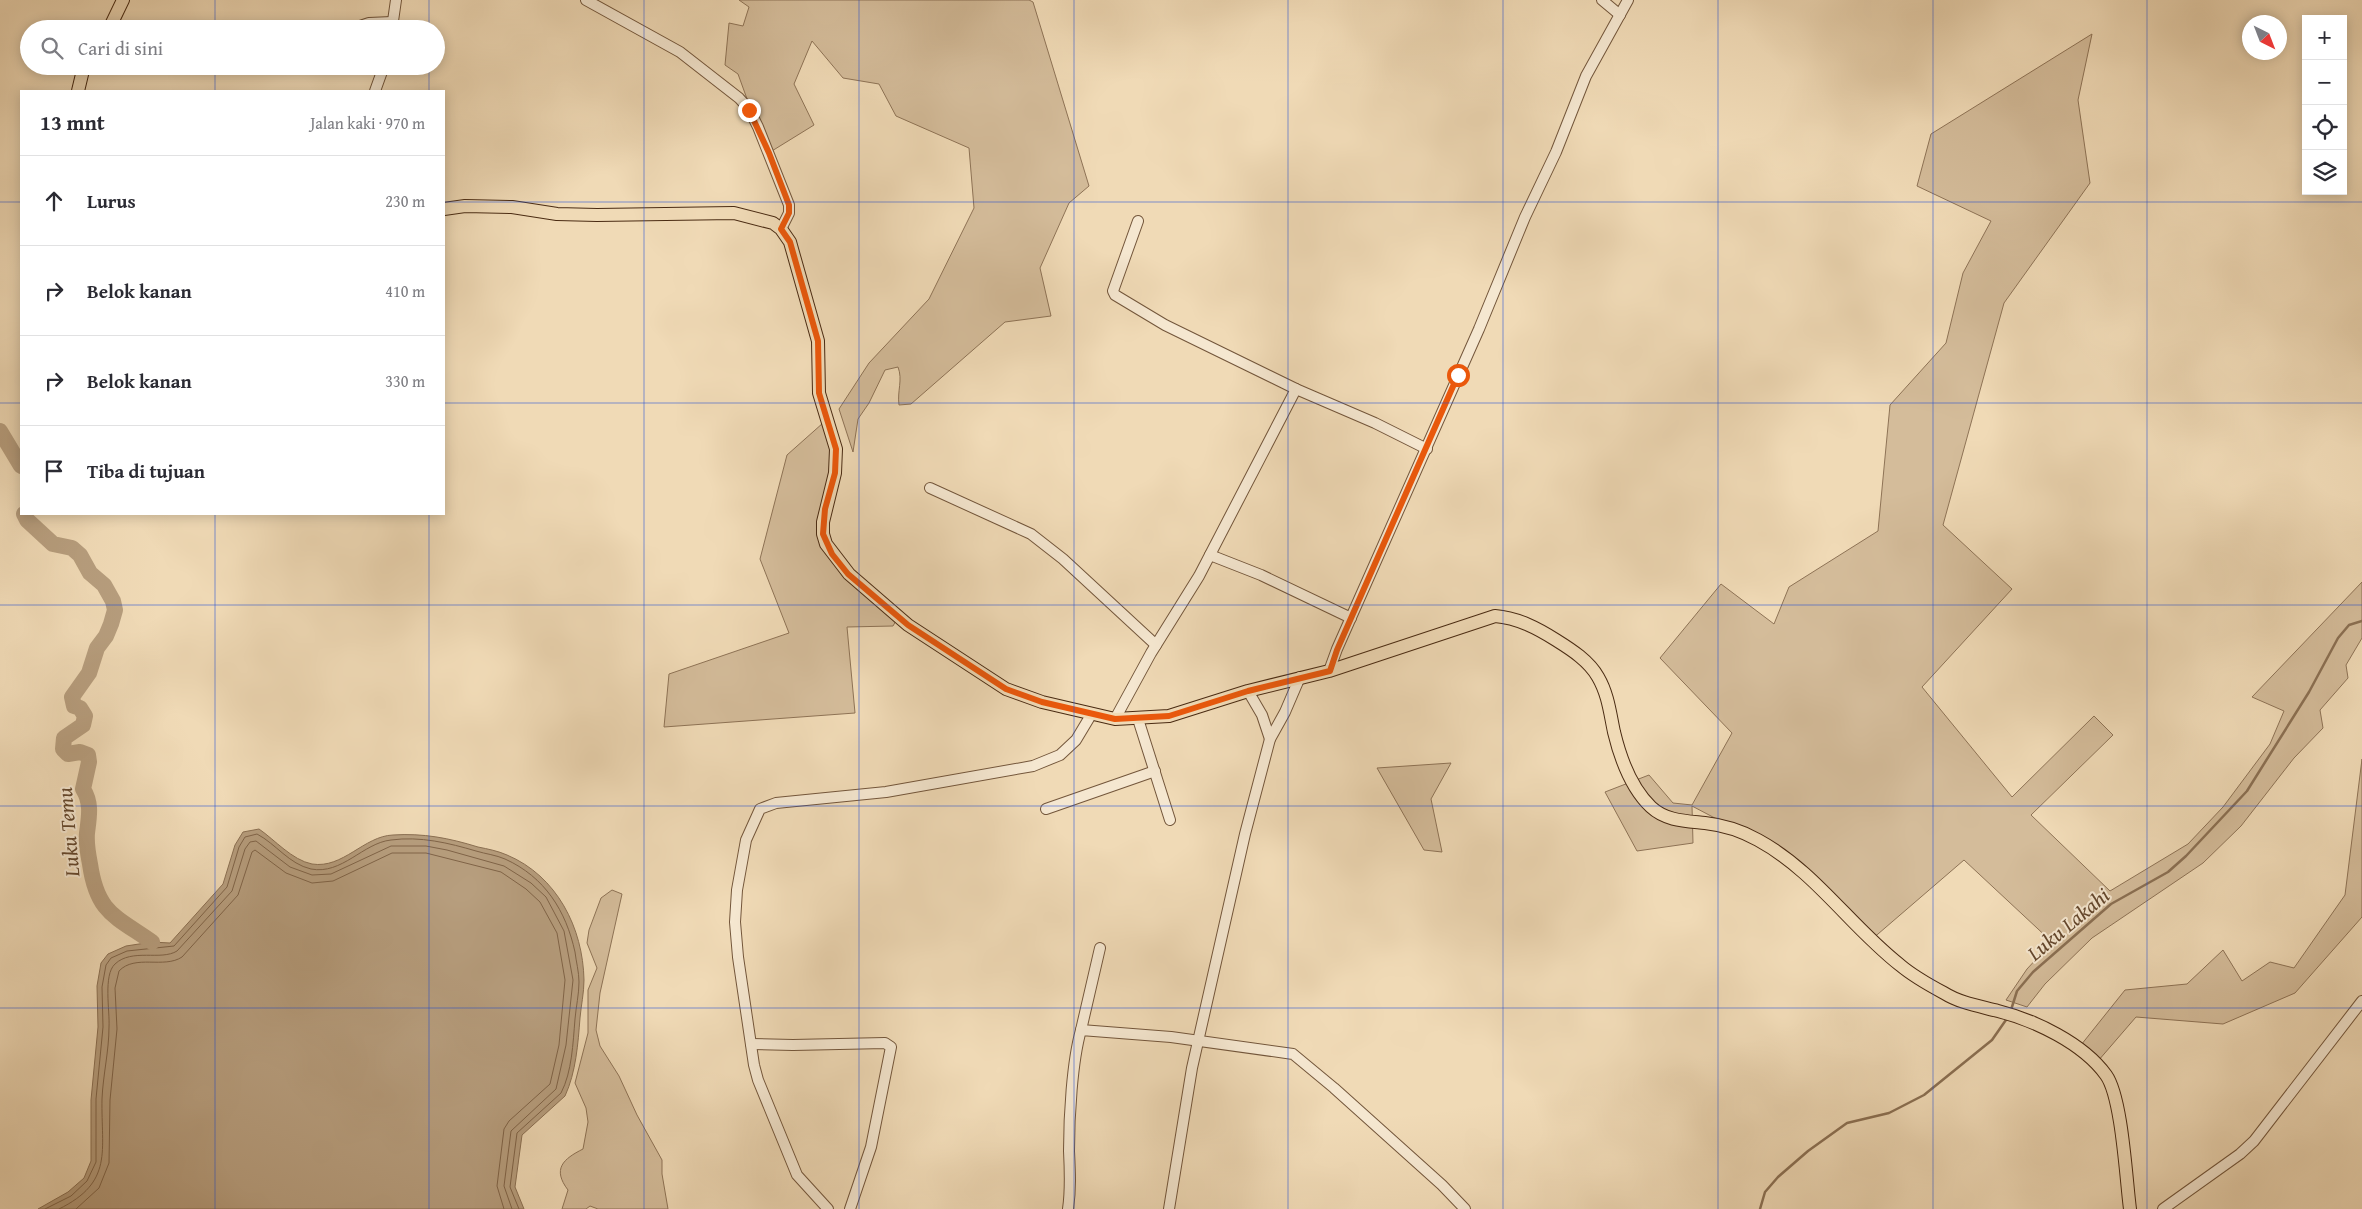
<!DOCTYPE html>
<html lang="id">
<head>
<meta charset="utf-8">
<style>
	body { margin:0; font-family:"Gentium Book Plus",serif; background:#f2f2f3; color:#2b2b33 }
	.controls { position:absolute; right:15px; top:15px; display:grid; overflow:hidden; border-radius:0px; box-shadow:0 2px 12px #0003 }
	.controls button { width:45px; height:45px; display:grid; place-items:center; padding:0; border:0; border-bottom:1px solid #e1e1e2; background:#fff; color:#2b2b33; font:25px sans-serif }
	.compass { position:absolute; left:2242px; top:15px; width:45px; height:45px; border-radius:50%; background:#fff; box-shadow:0 2px 12px #0003; rotate:138deg }
	.stop { position:absolute; width:15px; height:15px; margin:-11px; border:4px solid #ea580c; border-radius:50%; background:#fff }
	.stop.end { background:#ea580c; border-color:#fff; box-shadow:0 1px 5px #0008 }
	.list { margin:0; padding:0; list-style:none }
	h2 { display:flex; justify-content:space-between; align-items:center; height:65px; margin:0; padding:0 20px; font-size:21px }
	h2 small { font-size:16px; font-weight:400; color:#7c7c81 }
	.list li { display:grid; grid-template-columns:32px 1fr auto; gap:15px; align-items:center; box-sizing:border-box; height:90px; padding:0 20px; border-top:1px solid #e1e1e2 }
	.list b { display:block; font-size:19px; white-space:nowrap }
	.list em { font-size:16px; font-style:normal; color:#7c7c81 }
	.icon { flex:none; width:28px; height:28px; fill:none; stroke:currentColor; stroke-width:2; stroke-linecap:round; stroke-linejoin:round }
	.map { position:relative; flex:none; width:2362px; height:1209px; overflow:hidden }
	.search { position:absolute; background:#fff; box-shadow:0 2px 12px #0003; left:20px; top:20px; width:425px; height:55px; display:flex; align-items:center; gap:12px; box-sizing:border-box; padding:0 18px; border-radius:28px; color:#7c7c81; font-size:19px }
	.panel { position:absolute; background:#fff; box-shadow:0 2px 12px #0003; left:20px; top:90px; width:425px; height:425px; border-radius:0px }
	.map>svg:first-child { display:block }
	.green { fill:#d4bc9a; stroke:#8e7356 }
	.water { fill:#b79e7e; stroke:#8b7053 }
	.lines { fill:none; stroke-linecap:round; stroke-linejoin:round }
	.shore { stroke:#806448; stroke-width:1 }
	.stream { stroke:#8b7053; stroke-width:2.5 }
	.river { stroke:#b79e7e; stroke-width:16 }
	.minor-casing { stroke:#73563b; stroke-width:12 }
	.major-casing { stroke:#492a12; stroke-width:14 }
	.minor { stroke:#f5e7d0; stroke-width:10 }
	.major { stroke:#f0dab6; stroke-width:12 }
	.route { stroke:#ea580c; stroke-width:6 }
	.grid { fill:none; stroke:#1d4ed8; stroke-width:1; stroke-opacity:0.55 }
	.labels { text-anchor:middle; dominant-baseline:central; stroke-width:4; stroke-linejoin:round; paint-order:stroke }
	.water-label { font-size:21px; font-style:italic; fill:#64472d; stroke:#f5e7d0 }
</style>
</head>
<body>
<div class="map">
<svg width="2362" height="1209" viewBox="0 0 2362 1209">
	<rect width="100%" height="100%" fill="#f0dab6"/>
	<filter id="stains"><feTurbulence type="fractalNoise" baseFrequency=".004" numOctaves="4"/><feColorMatrix values="0 0 0 0 .2 0 0 0 0 .09 0 0 0 0 .02 0 0 0 .5 -.17"/></filter>
	<radialGradient id="worn" r=".72"><stop offset=".6" stop-color="#630" stop-opacity="0"/><stop offset="1" stop-color="#630" stop-opacity=".3"/></radialGradient>
	<g class="green">
		<path d="M739,0H1029L1033,2L1089,186L1069,203L1040,268L1051,316L1005,322L911,404L899,405C897,391 903,380 898,367L885,370L869,403L858,419L853,452L839,409L869,363L929,299L974,208L969,148L896,116L879,84L843,78L812,41L794,84L814,125L767,154L738,74L725,65L729,23L743,26L749,7Z"/>
		<polygon points="2092,34 2078,100 2090,183 2004,303 1943,525 2012,589 1922,687 2012,797 2094,716 2113,735 2031,815 2110,891 2188,844 2223,807 2270,744 2284,711 2252,697 2362,582 2362,638 2346,665 2348,678 2320,710 2323,728 2294,758 2241,826 2203,863 2092,938 2045,984 2027,1007 2006,1000 2027,969 2052,942 1964,860 1871,940 1778,847 1728,825 1692,806 1693,843 1637,851 1605,792 1649,775 1673,803 1692,805 1732,733 1660,658 1721,584 1774,624 1789,587 1878,531 1890,405 1946,343 1963,273 1991,221 1917,186 1931,134"/>
		<polygon points="823,423 832,454 830,473 819,513 830,554 901,612 893,626 847,627 855,713 664,727 669,674 789,633 760,559 787,455"/>
		<polygon points="2362,759 2362,917 2295,993 2223,1024 2136,1017 2098,1061 2081,1045 2125,990 2187,984 2223,950 2242,981 2270,962 2294,968 2345,895"/>
		<polygon points="1451,763 1431,799 1442,852 1424,850 1377,768"/>
		<path d="M612,890L622,894L600,993L596,1030L600,1046L619,1076L637,1115L662,1160V1174L668,1209H598L590,1206L586,1209H562L568,1190C552,1169 563,1159 583,1149L588,1122L586,1108L575,1083L588,1033V990L597,968L587,943L589,930L601,898Z"/>
	</g>
	<path class="water" d="M259,829C275,840 292,860 312,864C343,869 364,836 393,835C423,833 449,838 478,847C488,849 498,851 507,855C557,876 583,928 584,980C584,993 581,1006 580,1018C578,1044 576,1072 565,1096L522,1135L515,1187L524,1209H38L68,1192L84,1178L91,1161V1100L98,1027L97,986L101,963L108,954L126,946L152,942L170,943L223,884L235,845L243,832Z"/>
	<g class="lines">
		<g class="shore">
			<path d="M45,1209L71,1196L87,1181L96,1162V1099L103,1027L102,987L106,965L111,958L127,951L174,946L227,887L239,847L245,837L257,834C276,844 289,864 311,869C342,875 363,843 391,840C420,836 449,843 476,851C486,854 496,855 505,859C545,877 566,911 575,952C576,961 579,972 579,982C579,994 576,1007 575,1019C573,1043 572,1072 561,1093L517,1133L510,1187L519,1209"/>
			<path d="M59,1209C114,1182 101,1151 102,1099C103,1075 109,1051 109,1027C110,1011 103,975 115,964C132,948 161,961 177,951L232,891L245,849L250,842L256,841L290,867L312,875L331,874L391,846H426L447,850L504,866L531,883L546,897L564,931L573,980L566,1045L556,1089L511,1131L504,1186L512,1209"/>
			<path d="M76,1209L99,1188L109,1163L110,1100L117,1029L115,988L119,971C135,954 164,969 182,957L238,895L252,852L255,850L286,873L312,883L333,881L392,853H426L501,872L526,889L540,902L557,933L565,980L559,1045L550,1084L509,1121L504,1129L497,1186L504,1209"/>
		</g>
		<g class="stream">
			<polyline points="2011,1010 2017,991 2033,972 2111,904 2168,872 2186,856 2247,791 2309,692 2338,638 2349,625 2362,621"/>
			<polyline points="1760,1209 1765,1192 1778,1177 1808,1151 1847,1123 1889,1113 1924,1095 1992,1040 2008,1017"/>
		</g>
		<g class="river">
			<polyline points="0,431 21,466"/>
			<path d="M24,514L27,520L53,544L72,548L80,555L90,573L104,585L113,601L115,610L111,624L106,636L97,648L89,673L72,697L74,706L80,708L85,716L83,725L64,738L63,749L68,754L80,752L88,755L89,762L83,789C92,803 89,817 87,833C86,844 88,854 90,864C97,913 115,916 152,942"/>
		</g>
		<g class="minor-casing">
			<g id="minor">
				<polyline points="586,0 680,52 739,98 749,109 758,127 789,205 789,213 781,229"/>
				<polyline points="1602,0 1620,15"/>
				<polyline points="392,28 396,0"/>
				<polyline points="351,29 369,23 392,22"/>
				<polyline points="375,91 384,66"/>
				<polyline points="1138,221 1113,291 1115,295 1165,325 1296,389"/>
				<polyline points="930,488 1031,534 1063,559 1156,645"/>
				<polyline points="1210,555 1261,575 1351,618"/>
				<polyline points="1329,671 1337,649 1479,329 1525,217 1556,152 1586,76 1628,0"/>
				<polyline points="1248,691 1262,715 1270,739"/>
				<polyline points="1115,719 1151,653 1199,576 1296,389 1375,423 1427,449"/>
				<polyline points="1138,719 1170,820"/>
				<polyline points="1046,809 1155,771"/>
				<polyline points="1081,1030 1100,948"/>
				<polyline points="751,1044 793,1045 885,1043 891,1047 871,1147 850,1209"/>
				<polyline points="828,1209 797,1175 758,1080 754,1065 738,957 735,922 737,890 746,840 760,809 776,803 886,792 1033,766 1060,755 1076,740 1091,715"/>
				<path d="M1068,1209C1071,1189 1070,1171 1069,1151C1069,1117 1072,1062 1081,1030L1171,1037L1293,1054L1334,1088L1442,1185L1465,1209"/>
				<polyline points="1169,1209 1192,1068 1245,834 1270,739 1285,712 1300,677"/>
				<polyline points="2163,1209 2240,1154 2254,1141 2362,1001"/>
			</g>
		</g>
		<g class="major-casing">
			<g id="major">
				<polyline points="109,29 123,0"/>
				<polyline points="78,91 84,66"/>
				<path d="M444,209L465,206L512,207L557,214L597,215L734,213L773,223L781,229L790,242L818,341L819,393L836,449L835,473L823,522V534L826,544L849,574L908,625L1006,689L1042,702L1115,719L1169,716L1248,691L1329,671L1495,616C1518,618 1537,628 1556,640C1572,650 1589,661 1598,677C1608,694 1610,713 1614,732C1620,757 1631,788 1651,807C1666,821 1686,821 1705,823C1723,825 1742,831 1758,840C1815,871 1850,926 1900,965C1913,976 1929,985 1944,993C1960,1003 1979,1006 1998,1011C2034,1020 2083,1043 2106,1075C2122,1097 2126,1179 2130,1209"/>
			</g>
		</g>
		<use href="#minor" class="minor"/>
		<use href="#major" class="major"/>
	</g>
	<g class="lines">
		<polyline class="route" points="749,110 769,153 789,205 789,213 781,229 790,242 818,341 819,393 836,449 835,473 825,509 823,534 832,554 848,574 908,625 1006,689 1042,702 1115,719 1169,716 1248,691 1330,671 1337,650 1458,375"/>
	</g>
	<path class="grid" d="M215,0V29M429,0V29M644,0V1209M859,0V1209M1074,0V1209M1288,0V1209M1503,0V1209M1718,0V1209M1933,0V1209M2147,0V1209M215,66V91M429,66V91M0,202H21M444,202H2362M0,403H21M444,403H2362M215,514V1209M429,514V1209M0,605H2362M0,806H2362M0,1008H2362"/>
	<g class="labels">
		<g class="water-label">
			<text transform="translate(68 832) rotate(-95)">Luku Temu</text>
			<text transform="translate(2068 924) rotate(-40)">Luku Lakahi</text>
		</g>
	</g>
	<rect width="100%" height="100%" filter="url(#stains)"/>
	<rect width="100%" height="100%" fill="url(#worn)"/>
</svg>
<div class="controls">
<button>+</button>
<button>−</button>
<button><svg class="icon" aria-label="locate" viewBox="0 0 24 24"><circle cx="12" cy="12" r="6"/><path d="M12 2v4M12 18v4M2 12h4M18 12h4"/></svg></button>
<button><svg class="icon" aria-label="layers" viewBox="0 0 24 24"><path d="M12 4l9 5-9 5-9-5zM3 14l9 5 9-5"/></svg></button>
</div>
<svg class="compass" viewBox="-18 -18 36 36"><path d="M0-13l5 13h-10z" fill="#e53935"/><path d="M0 13l5-13h-10z" fill="#7c7c81"/></svg>
<div class="stop" style="left:1458px;top:375px"></div>
<div class="stop end" style="left:749px;top:110px"></div>
<div class="search"><svg class="icon" aria-label="search" viewBox="0 0 24 24"><circle cx="10" cy="10" r="6"/><path d="M15 15l6 6"/></svg>Cari di sini</div>
<section class="panel">
<h2>13 mnt<small>Jalan kaki · 970 m</small></h2>
<ul class="list">
<li><svg class="icon" aria-label="ahead" viewBox="0 0 24 24"><path d="M12 20V5M6 11l6-6 6 6"/></svg><div><b>Lurus</b></div><em>230 m</em></li>
<li><svg class="icon" aria-label="right" viewBox="0 0 24 24"><path d="M7 20v-9h11M14 6l5 5-5 5"/></svg><div><b>Belok kanan</b></div><em>410 m</em></li>
<li><svg class="icon" aria-label="right" viewBox="0 0 24 24"><path d="M7 20v-9h11M14 6l5 5-5 5"/></svg><div><b>Belok kanan</b></div><em>330 m</em></li>
<li><svg class="icon" aria-label="arrive" viewBox="0 0 24 24"><path d="M6 21V4h12l-3 4 3 4H6"/></svg><div><b>Tiba di tujuan</b></div></li>
</ul>
</section>
</div>
</body>
</html>
